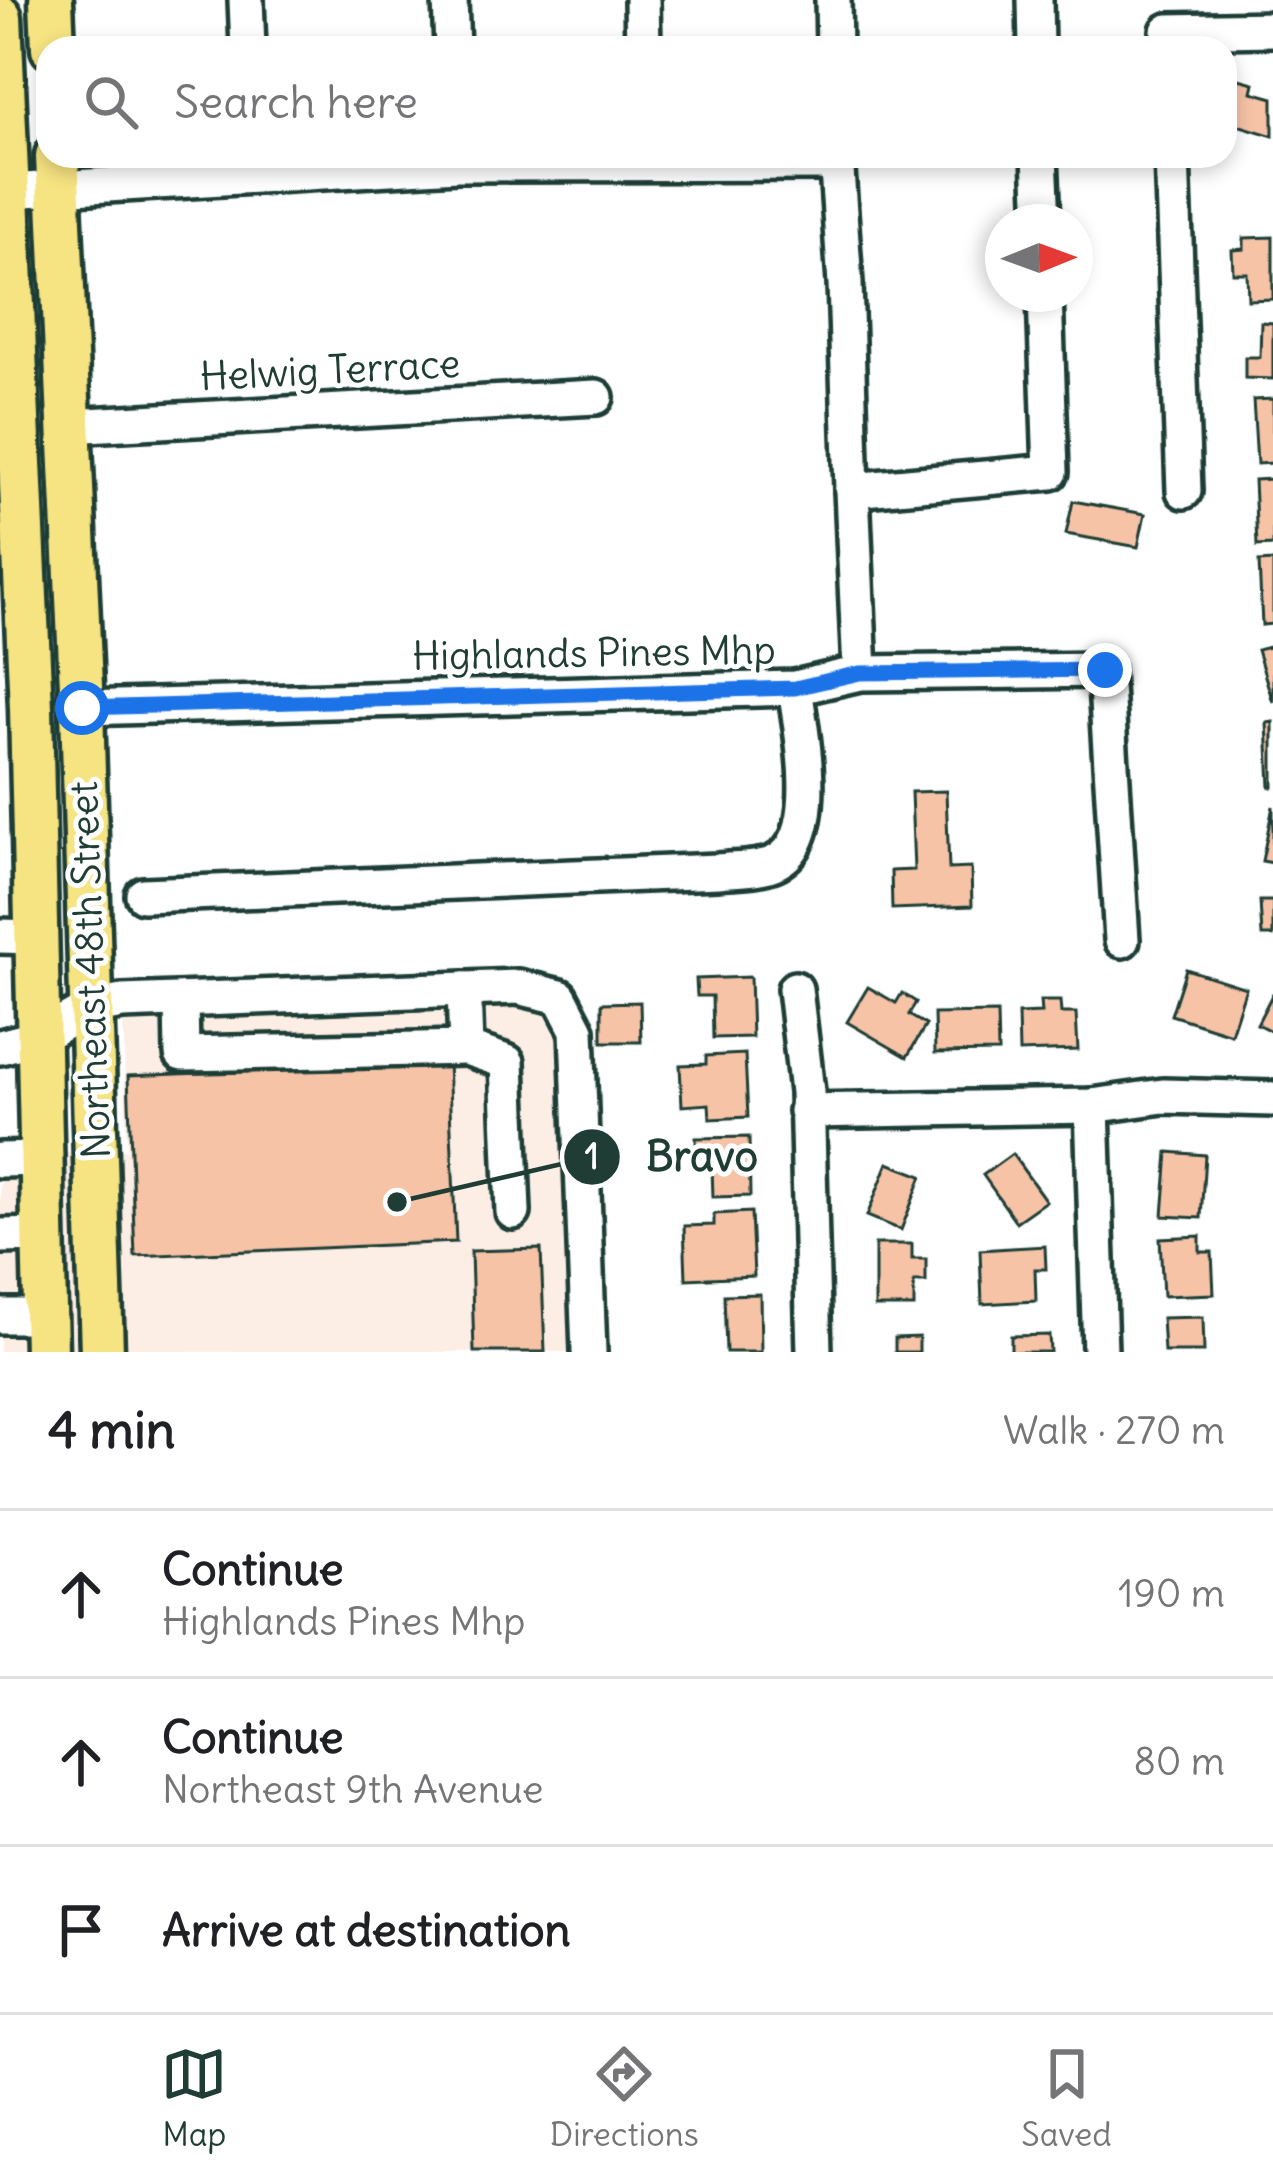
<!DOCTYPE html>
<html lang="en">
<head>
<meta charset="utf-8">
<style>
	body { margin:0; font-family:Delius,sans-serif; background:#f6f6f6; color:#202124 }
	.compass { position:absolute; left:985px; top:204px; width:108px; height:108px; border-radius:50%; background:#fff; box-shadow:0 6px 18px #0003; rotate:89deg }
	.stop { position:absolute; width:36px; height:36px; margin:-27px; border:9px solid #1a73e8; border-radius:50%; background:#fff }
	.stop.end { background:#1a73e8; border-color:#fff; box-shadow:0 3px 12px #0008 }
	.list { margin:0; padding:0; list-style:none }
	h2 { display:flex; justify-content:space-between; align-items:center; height:156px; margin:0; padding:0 48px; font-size:51px }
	h2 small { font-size:39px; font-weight:400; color:#757577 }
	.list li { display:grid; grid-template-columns:78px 1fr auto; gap:36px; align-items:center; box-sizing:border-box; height:168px; padding:0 48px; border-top:3px solid #e0e0e0 }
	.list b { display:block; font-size:45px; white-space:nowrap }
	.list p { margin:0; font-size:39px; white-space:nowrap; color:#757577 }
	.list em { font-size:39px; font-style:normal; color:#757577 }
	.icon { flex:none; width:66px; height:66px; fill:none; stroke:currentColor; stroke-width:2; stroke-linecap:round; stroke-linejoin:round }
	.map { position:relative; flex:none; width:1273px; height:1352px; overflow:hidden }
	.search { position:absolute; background:#fff; box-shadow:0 6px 18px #0003; left:36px; right:36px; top:36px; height:132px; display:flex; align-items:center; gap:30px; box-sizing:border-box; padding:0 42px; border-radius:36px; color:#757577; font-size:45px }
	.sheet { height:660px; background:#fff }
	nav { display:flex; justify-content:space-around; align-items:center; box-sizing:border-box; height:168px; border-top:3px solid #e0e0e0; background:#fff; font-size:33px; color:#757577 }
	nav a { display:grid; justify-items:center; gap:6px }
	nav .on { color:#1f3d34 }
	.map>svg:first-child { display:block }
	.built { fill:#fcede5 }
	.building { fill:#f6c3a7; stroke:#1f3d34; stroke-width:3 }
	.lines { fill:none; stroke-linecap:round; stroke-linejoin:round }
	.minor-casing { stroke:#1f3d34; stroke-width:42 }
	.major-casing { stroke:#1f3d34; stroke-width:51 }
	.minor { stroke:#fff; stroke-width:33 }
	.major { stroke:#f6e381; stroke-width:42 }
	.route { stroke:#1a73e8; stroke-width:15 }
	.labels { text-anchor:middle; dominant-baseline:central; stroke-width:10; stroke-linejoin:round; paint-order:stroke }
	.street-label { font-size:39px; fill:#1f3d34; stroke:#fff }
	.leader { fill:none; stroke:#1f3d34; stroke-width:4.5 }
	.callout-dot { fill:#1f3d34; stroke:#fff; stroke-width:4.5 }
	.mark-label { font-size:36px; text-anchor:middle; font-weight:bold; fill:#fff }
	.callout-label { font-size:42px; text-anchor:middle; font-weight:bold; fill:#1f3d34; stroke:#fff; stroke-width:10; stroke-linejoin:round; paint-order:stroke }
</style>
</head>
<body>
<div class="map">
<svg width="1273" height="1352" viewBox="0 0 1273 1352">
	<rect width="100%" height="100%" fill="#fff"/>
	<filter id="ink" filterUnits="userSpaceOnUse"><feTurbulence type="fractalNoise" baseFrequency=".00833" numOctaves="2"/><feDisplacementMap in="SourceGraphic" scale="24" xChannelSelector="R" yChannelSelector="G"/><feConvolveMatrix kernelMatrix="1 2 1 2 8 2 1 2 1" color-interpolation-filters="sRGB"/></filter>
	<g filter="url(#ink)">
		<polygon class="built" points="528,1000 557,1020 568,1042 579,1352 0,1352 0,1155 127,1150 123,1011"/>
		<g class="building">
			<polygon points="1235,78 1254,83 1252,92 1273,98 1273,136 1228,122 1225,130 1225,111"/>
			<polygon points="1273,237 1273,299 1248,300 1247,273 1233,273 1232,250 1244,249 1244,238"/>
			<polygon points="1261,322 1273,323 1273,379 1245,378 1245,357 1260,357"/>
			<polygon points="1273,399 1273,463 1257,464 1253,400"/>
			<polygon points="1273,479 1273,545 1257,546 1254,480"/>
			<polygon points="1073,501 1145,514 1138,547 1066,534"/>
			<polygon points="1273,561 1273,624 1262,625 1259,562"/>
			<polygon points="1273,646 1273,702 1257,650"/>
			<polygon points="1273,722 1273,787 1270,787 1267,723"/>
			<polygon points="946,791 949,869 971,868 972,906 892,909 891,871 914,870 911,792"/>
			<polygon points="1273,806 1273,863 1262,861"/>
			<polygon points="1260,901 1273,901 1273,936 1262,936"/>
			<polygon points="1186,969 1246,988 1231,1034 1171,1015"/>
			<polygon points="750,977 752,1037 713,1038 712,996 697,996 696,979"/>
			<polygon points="868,987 896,1003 902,993 916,1002 909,1015 926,1025 907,1057 847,1022"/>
			<polygon points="1273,993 1273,1032 1257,1024"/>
			<polygon points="1040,1001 1060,1001 1061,1013 1076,1013 1078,1050 1019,1052 1018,1014 1041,1013"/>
			<polygon points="640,1002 641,1042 602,1042 602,1003"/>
			<polygon points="997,1013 998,1052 935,1053 934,1014"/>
			<polygon points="745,1054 748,1117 710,1119 709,1104 682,1106 680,1065 706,1064 706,1056"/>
			<polygon points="448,1063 456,1242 135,1256 128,1076"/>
			<polygon points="749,1137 750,1196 713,1197 712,1168 697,1168 696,1138"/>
			<polygon points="1168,1152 1205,1155 1201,1218 1163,1216"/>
			<polygon points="1012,1154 1046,1201 1016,1222 983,1175"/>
			<polygon points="888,1163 922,1176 901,1230 867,1216"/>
			<polygon points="751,1212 754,1276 686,1279 684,1226 714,1225 714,1214"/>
			<polygon points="1200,1236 1200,1252 1212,1252 1214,1294 1163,1296 1160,1238"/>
			<polygon points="875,1244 912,1244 912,1259 926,1259 926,1282 914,1282 914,1307 875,1307"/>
			<polygon points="1045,1246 1046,1269 1035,1269 1036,1301 982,1304 980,1250"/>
			<polygon points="541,1249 545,1352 474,1352 471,1251"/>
			<polygon points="760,1294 761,1352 726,1352 724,1295"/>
			<polygon points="1203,1317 1204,1352 1164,1352 1162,1318"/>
			<polygon points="1049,1335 1050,1352 1011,1352 1011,1336"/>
			<polygon points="919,1337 919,1352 895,1352 895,1338"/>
		</g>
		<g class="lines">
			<g class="minor-casing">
				<g id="minor">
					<polyline points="246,0 248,48"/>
					<polyline points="450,0 452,48"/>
					<polyline points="642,0 643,48"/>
					<polyline points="833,0 834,48"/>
					<polyline points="1035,0 1036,48"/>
					<polyline points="1168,31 1273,29"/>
					<polyline points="836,156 845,283 852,490"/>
					<polyline points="1040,156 1043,222"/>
					<polyline points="1172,156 1184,491"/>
					<polyline points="8,191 457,164 836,163"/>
					<polyline points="68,426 596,397"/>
					<polyline points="860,673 852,490 1051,472 1045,294"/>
					<polyline points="82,708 795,688 860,673 1105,670 1122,940"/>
					<path d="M143,895L718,871C735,869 758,870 774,863C825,841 801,732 795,688"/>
					<polyline points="0,936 37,937"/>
					<polyline points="795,989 807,1092 814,1352"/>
					<polyline points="181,1000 182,1054 466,1048 464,989"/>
					<polyline points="0,1047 39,1037 90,1008 122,1002 518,987 560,997 577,1030 589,1352"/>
					<polyline points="466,1048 507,1062 513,1212"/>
					<polyline points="1092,1106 1100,1352"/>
					<polyline points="806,1111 1092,1106 1163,1096 1273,1099"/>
					<polyline points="0,1160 42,1159"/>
					<polyline points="0,1236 44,1235"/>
					<polyline points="0,1316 45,1316"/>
				</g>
			</g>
			<g class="major-casing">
				<g id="major">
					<polyline points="51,0 53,48"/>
					<polyline points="0,17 31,708 46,1352"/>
					<polyline points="57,156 82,708 102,1352"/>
				</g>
			</g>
			<use href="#minor" class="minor"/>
			<use href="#major" class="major"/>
		</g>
	</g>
	<g class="lines" filter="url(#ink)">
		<polyline class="route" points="82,708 795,688 860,673 1105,670"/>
	</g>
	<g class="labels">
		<g class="street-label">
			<text transform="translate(330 370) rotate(-3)">Helwig Terrace</text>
			<text transform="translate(594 653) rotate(-1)">Highlands Pines Mhp</text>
			<text transform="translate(90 970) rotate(-92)">Northeast 48th Street</text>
		</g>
	</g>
	<path class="leader" d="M397 1202L592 1157"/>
	<g class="callout-dot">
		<circle cx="397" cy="1202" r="12"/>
		<circle cx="592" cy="1157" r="30"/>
	</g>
	<g class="mark-label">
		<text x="592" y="1169">1</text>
	</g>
	<g class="callout-label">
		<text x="702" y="1171">Bravo</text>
	</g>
</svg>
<svg class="compass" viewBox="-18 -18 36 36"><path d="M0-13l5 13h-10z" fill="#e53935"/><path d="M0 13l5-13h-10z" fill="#757577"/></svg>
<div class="stop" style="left:82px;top:708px"></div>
<div class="stop end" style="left:1105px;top:670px"></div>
<div class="search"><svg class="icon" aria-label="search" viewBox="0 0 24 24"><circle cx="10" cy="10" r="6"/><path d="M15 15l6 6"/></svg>Search here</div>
</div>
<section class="sheet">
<h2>4 min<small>Walk · 270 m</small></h2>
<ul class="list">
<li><svg class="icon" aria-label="ahead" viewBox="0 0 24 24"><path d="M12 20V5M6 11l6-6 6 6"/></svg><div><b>Continue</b><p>Highlands Pines Mhp</p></div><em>190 m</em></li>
<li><svg class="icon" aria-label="ahead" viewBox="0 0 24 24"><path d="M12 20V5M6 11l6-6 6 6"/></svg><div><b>Continue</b><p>Northeast 9th Avenue</p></div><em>80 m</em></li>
<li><svg class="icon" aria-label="arrive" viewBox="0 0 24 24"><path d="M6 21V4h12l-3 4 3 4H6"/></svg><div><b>Arrive at destination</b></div></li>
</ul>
</section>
<nav>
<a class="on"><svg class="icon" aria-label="map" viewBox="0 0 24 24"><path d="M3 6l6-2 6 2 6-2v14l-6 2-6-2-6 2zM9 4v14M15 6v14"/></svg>Map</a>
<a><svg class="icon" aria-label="directions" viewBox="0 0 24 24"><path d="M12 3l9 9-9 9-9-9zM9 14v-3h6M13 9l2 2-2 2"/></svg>Directions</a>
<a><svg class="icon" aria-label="saved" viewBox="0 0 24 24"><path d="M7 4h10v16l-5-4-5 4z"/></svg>Saved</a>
</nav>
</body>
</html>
